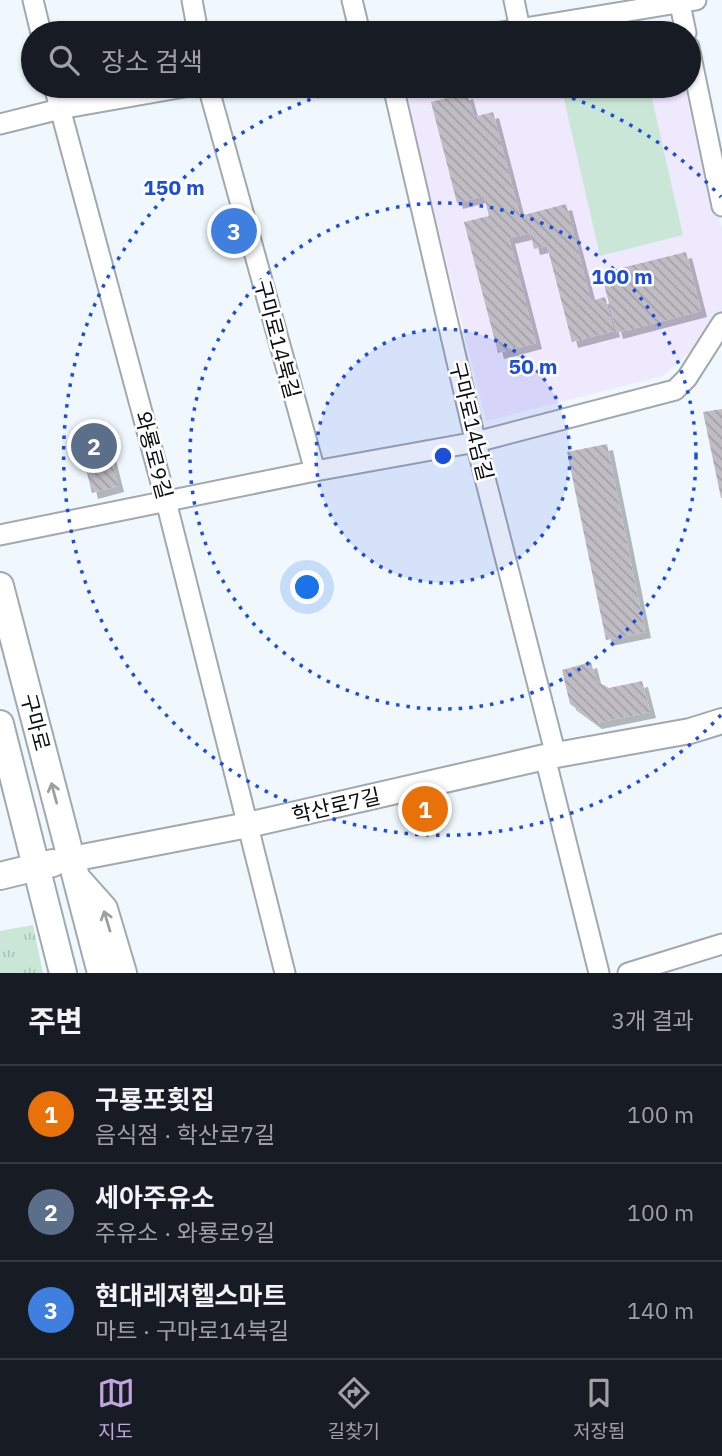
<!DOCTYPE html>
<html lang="ko">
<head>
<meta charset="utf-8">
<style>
	body { margin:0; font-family:"IBM Plex Sans","Noto Sans KR",sans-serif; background:#20242c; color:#f1f3f6 }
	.you { position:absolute; left:308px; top:588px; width:24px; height:24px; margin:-18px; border:5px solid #fff; border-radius:50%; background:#1a73e8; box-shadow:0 0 0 10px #1a73e833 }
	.badge { display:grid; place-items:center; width:46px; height:46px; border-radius:50%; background:#c0a6dc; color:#fff; font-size:23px; font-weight:700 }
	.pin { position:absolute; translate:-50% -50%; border:4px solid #fff; box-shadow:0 2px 7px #0006 }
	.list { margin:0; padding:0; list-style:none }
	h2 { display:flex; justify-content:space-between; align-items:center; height:91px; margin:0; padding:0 28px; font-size:30px }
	h2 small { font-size:23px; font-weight:400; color:#9ea1a6 }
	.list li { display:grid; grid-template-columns:46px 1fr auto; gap:21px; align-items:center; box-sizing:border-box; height:98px; padding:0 28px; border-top:2px solid #363941 }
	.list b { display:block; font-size:26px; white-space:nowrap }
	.list p { margin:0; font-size:23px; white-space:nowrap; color:#9ea1a6 }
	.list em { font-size:23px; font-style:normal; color:#9ea1a6 }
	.icon { flex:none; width:38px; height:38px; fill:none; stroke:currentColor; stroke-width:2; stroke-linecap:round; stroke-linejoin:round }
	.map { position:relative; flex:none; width:722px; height:973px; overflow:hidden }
	.search { position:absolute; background:#171b24; box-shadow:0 2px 5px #0004; left:21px; right:21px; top:21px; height:77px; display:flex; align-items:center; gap:18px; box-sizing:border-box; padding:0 24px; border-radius:38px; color:#9ea1a6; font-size:26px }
	.sheet { height:385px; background:#171b24 }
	nav { display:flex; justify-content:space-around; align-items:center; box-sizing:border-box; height:98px; border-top:2px solid #363941; background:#171b24; font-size:19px; color:#9ea1a6 }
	nav a { display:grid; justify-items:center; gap:4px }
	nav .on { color:#c0a6dc }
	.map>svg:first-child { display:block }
	.education { fill:#efe9fe }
	.grass { fill:#c9e6d7 }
	.park { fill:url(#park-tufts) }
	.building { fill:url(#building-back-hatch); filter:url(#shadow) }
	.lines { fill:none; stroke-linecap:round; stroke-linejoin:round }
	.minor-casing { stroke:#a1a8ae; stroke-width:23 }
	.tertiary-casing { stroke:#a1a8ae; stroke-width:28 }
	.secondary-casing { stroke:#a1a8ae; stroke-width:30 }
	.minor { stroke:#fff; stroke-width:19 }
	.tertiary { stroke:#fff; stroke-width:24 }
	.secondary { stroke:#fff; stroke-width:26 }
	.oneway { stroke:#9d9e9f }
	.ring { fill:none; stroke:#1d4ed8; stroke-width:3.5; stroke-dasharray:3.5 7 }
	.labels { text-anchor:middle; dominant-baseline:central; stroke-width:5; stroke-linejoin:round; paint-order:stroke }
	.street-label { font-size:21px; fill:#0a0c0e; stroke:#fff }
	.centre { fill:#1d4ed8; stroke:#fff; stroke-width:3.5 }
	.ring-label { font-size:21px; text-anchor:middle; font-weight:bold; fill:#1d4ed8; stroke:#fff; stroke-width:5; stroke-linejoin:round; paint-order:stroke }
</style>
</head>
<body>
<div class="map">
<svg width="722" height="973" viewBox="0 0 722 973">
	<defs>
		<pattern id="park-tufts" width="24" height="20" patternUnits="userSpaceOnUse" patternTransform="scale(1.75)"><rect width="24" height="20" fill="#c9e6d7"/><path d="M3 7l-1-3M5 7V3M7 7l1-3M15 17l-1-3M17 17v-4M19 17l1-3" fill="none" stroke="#abc4b7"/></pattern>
		<pattern id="building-back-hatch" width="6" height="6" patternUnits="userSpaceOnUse" patternTransform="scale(1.75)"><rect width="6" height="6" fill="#bfbcc4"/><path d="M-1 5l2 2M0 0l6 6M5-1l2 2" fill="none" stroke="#a3a0a7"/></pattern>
		<filter id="shadow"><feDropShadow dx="6" dy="6" stdDeviation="0" flood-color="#0004"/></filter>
	</defs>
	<rect width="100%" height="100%" fill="#f0f8fe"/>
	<g class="education">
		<polygon points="671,20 675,33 582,33"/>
		<polygon points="403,86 687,86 722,228 722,313 706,337 663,376 486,421"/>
	</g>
	<polygon class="grass" points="561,86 649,86 683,235 600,256"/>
	<polygon class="park" points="33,925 43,973 0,973 0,931"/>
	<g class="building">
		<polygon points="467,93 474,117 493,112 520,216 566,204 591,301 605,297 614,331 572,342 547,246 534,249 530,233 509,238 536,343 498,353 464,222 489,216 484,196 457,203 431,102"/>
		<polygon points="686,252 701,311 617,333 601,273"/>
		<polygon points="722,409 722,498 721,498 703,412"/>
		<polygon points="104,430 118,486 92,493 78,436"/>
		<polygon points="607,444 645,632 606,640 567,452"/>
		<polygon points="591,662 596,681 609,688 642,681 650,712 596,723 570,704 562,670"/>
	</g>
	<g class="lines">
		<g class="minor-casing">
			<g id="minor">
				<polyline points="33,0 41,33"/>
				<polyline points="192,0 198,33"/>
				<polyline points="352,0 360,33"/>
				<polyline points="514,0 520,29"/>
				<polyline points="680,4 686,33"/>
				<polyline points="495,33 696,0"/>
				<polyline points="689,47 722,206"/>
				<polyline points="54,86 167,505 285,973"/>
				<polyline points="208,86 315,471"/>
				<polyline points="393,86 474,435 556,756"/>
				<polyline points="0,124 60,109 190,86"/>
				<polyline points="0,535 315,471 476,442 675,390 687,378 722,323"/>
				<polyline points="545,757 599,973"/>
				<polyline points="628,973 722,944"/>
			</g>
		</g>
		<g class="tertiary-casing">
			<polyline id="tertiary" points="72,859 248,825 545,757 690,731 722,721"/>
		</g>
		<g class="secondary-casing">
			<g id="secondary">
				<polyline points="0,586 101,973"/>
				<polyline points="0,724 63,973"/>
				<polyline points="0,876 53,863"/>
				<polyline points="80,882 104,909 123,973"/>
			</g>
		</g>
		<use href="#minor" class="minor"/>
		<use href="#tertiary" class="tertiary"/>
		<use href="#secondary" class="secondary"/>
	</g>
	<defs><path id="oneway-shaft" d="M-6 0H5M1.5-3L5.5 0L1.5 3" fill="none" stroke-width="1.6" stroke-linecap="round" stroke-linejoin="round" transform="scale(1.75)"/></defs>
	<g class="oneway">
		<use href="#oneway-shaft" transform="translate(54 793) rotate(-105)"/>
		<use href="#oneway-shaft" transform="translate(107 921) rotate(-107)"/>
	</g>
	<circle cx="443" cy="456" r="127" fill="#1d4ed8" fill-opacity=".12"/>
	<g class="ring">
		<circle cx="443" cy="456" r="127"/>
		<circle cx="443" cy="456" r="253"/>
		<path d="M721 715A380 380 0 1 1 354 86M532 86A380 380 0 0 1 721 197"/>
	</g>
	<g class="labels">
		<g class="street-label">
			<text transform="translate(278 339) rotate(75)">구마로14북길</text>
			<text transform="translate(472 421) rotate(76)">구마로14남길</text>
			<text transform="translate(154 455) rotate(75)">와룡로9길</text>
			<text transform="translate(36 722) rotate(75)">구마로</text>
			<text transform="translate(336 805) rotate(-13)">학산로7길</text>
		</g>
	</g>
	<circle cx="443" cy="456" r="10" class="centre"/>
	<g class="ring-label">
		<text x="174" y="195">150 m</text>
		<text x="622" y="284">100 m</text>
		<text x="533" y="374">50 m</text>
	</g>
</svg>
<div class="you"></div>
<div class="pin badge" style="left:425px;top:809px;background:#e8710a">1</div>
<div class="pin badge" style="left:94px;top:446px;background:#5c6f8a">2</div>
<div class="pin badge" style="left:234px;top:231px;background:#3f7fe0">3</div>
<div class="search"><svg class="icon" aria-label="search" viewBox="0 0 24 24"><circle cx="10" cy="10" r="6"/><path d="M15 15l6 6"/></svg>장소 검색</div>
</div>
<section class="sheet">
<h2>주변<small>3개 결과</small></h2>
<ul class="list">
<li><span class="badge" style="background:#e8710a">1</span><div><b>구룡포횟집</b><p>음식점 · 학산로7길</p></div><em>100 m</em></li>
<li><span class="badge" style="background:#5c6f8a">2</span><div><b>세아주유소</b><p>주유소 · 와룡로9길</p></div><em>100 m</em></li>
<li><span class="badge" style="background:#3f7fe0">3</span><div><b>현대레져헬스마트</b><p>마트 · 구마로14북길</p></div><em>140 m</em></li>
</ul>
</section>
<nav>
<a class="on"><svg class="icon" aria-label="map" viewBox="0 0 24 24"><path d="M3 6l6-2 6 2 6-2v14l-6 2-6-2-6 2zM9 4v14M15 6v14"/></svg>지도</a>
<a><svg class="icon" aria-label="directions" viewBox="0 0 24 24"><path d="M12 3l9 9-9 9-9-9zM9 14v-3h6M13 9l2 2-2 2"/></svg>길찾기</a>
<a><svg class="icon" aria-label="saved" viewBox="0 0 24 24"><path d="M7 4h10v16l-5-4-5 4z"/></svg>저장됨</a>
</nav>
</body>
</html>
